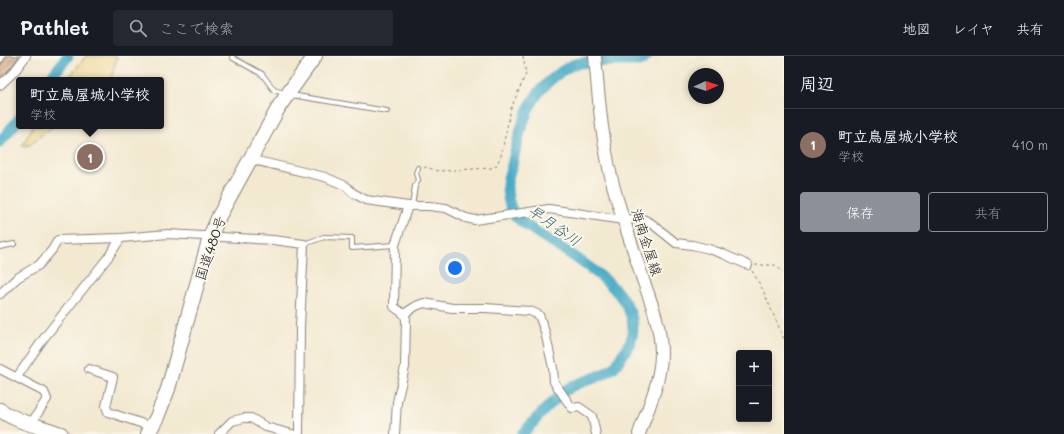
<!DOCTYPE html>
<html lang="ja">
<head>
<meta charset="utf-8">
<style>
	body { margin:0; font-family:Mali,"Klee One",sans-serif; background:#242831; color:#f1f3f6 }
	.controls { position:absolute; right:12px; bottom:12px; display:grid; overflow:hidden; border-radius:4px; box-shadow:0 2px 6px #0003 }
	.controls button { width:36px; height:36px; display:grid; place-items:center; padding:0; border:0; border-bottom:1px solid #363941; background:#171b24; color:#f1f3f6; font:20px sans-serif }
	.compass { position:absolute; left:688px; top:12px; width:36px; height:36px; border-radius:50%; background:#171b24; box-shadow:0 2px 6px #0003; rotate:87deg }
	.you { position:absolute; left:455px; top:212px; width:14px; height:14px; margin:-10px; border:3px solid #fff; border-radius:50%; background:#1a73e8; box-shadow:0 0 0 6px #1a73e833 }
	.badge { display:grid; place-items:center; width:26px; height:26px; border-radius:50%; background:#8c9099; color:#fff; font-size:13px; font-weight:700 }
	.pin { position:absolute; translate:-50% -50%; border:2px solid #fff; box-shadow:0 1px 4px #0006 }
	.popup { position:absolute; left:16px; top:21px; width:148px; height:52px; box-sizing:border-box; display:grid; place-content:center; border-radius:4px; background:#171b24; filter:drop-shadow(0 1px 3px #0005); font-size:13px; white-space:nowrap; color:#9ea1a6 }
	.popup b { font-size:15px; color:#f1f3f6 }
	.popup::after { content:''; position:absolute; left:50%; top:100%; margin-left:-8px; border:8px solid transparent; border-top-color:#171b24 }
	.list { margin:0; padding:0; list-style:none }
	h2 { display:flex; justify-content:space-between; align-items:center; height:52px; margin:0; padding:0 16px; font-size:17px }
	h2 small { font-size:13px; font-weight:400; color:#9ea1a6 }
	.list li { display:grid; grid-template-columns:26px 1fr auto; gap:12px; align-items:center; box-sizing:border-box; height:72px; padding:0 16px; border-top:1px solid #363941 }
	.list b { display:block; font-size:15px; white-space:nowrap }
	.list p { margin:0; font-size:13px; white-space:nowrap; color:#9ea1a6 }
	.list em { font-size:13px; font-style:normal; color:#9ea1a6 }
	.actions { display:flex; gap:8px; padding:12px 16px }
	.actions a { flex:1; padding:9px 0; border:1px solid #8c9099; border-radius:4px; text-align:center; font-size:14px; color:#8c9099 }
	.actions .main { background:#8c9099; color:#fff }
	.icon { flex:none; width:22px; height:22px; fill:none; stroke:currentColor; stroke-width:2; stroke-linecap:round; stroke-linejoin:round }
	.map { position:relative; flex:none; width:784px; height:378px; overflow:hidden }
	header { display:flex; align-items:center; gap:24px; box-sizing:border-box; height:56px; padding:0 20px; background:#171b24; border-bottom:1px solid #363941 }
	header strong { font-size:19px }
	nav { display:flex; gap:22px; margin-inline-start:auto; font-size:14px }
	.search { width:280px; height:36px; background:#242831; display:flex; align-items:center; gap:10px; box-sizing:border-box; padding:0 14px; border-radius:4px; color:#9ea1a6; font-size:15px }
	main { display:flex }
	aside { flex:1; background:#171b24 }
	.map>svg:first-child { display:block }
	.sand { fill:#eeda9e; stroke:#857b5d }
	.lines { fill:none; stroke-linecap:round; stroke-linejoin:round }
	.river { stroke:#46aac6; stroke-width:11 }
	.building { fill:#cea182 }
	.lane-casing { stroke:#888276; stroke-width:6 }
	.street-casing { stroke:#888276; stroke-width:10 }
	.primary-casing { stroke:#888276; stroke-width:14 }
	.highway-casing { stroke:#888276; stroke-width:16 }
	.path { stroke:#888276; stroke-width:1; stroke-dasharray:3 3; stroke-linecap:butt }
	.lane { stroke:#fff; stroke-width:4 }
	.street { stroke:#fff; stroke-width:8 }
	.primary { stroke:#fff; stroke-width:12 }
	.highway { stroke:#fff; stroke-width:14 }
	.labels { text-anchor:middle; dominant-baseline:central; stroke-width:4; stroke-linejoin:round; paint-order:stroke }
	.street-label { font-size:14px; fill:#1c1c1c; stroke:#fbf7ec }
	.water-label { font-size:15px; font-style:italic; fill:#2f5c68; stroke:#fbf7ec }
</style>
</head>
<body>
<header>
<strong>Pathlet</strong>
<div class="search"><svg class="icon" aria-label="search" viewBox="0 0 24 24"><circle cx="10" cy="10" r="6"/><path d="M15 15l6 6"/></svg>ここで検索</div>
<nav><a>地図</a><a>レイヤ</a><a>共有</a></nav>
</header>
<main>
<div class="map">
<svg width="784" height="378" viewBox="0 0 784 378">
	<rect width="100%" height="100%" fill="#fbf7ec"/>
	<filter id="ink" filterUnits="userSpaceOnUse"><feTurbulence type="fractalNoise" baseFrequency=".025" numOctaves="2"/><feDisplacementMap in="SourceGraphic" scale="8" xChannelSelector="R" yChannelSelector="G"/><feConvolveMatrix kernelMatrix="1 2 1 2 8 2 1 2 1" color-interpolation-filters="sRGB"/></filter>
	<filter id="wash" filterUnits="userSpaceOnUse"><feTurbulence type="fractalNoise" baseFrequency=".012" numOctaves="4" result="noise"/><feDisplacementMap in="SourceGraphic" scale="16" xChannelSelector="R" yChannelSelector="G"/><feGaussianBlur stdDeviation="0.9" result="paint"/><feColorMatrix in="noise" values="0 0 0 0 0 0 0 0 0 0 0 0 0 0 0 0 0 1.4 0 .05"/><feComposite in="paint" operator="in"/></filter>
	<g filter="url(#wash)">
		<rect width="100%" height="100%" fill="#f3e9d1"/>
		<g class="sand">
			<polygon points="86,0 117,0 111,24 67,24"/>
			<polygon points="33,70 55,70 52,71 29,89 22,90"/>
		</g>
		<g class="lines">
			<g class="river">
				<polyline points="49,24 68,0"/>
				<polyline points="0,86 19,63"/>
				<path d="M522,378C537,363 550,346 567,333C581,324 601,323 614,311C617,308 620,303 622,299C626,294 631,287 632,280C642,235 568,198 538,177C529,171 518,165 513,156C508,147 507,139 507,129C507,123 510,115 512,109C518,84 523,56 539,36C548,25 559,16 572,9C583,4 626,5 641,5L647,0"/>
			</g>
		</g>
		<g id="blocks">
			<polygon class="building" points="7,0 19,0 10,12 0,21 0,10"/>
		</g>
	</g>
	<g filter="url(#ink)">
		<use href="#blocks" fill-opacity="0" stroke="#888276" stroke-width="1"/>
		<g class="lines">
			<g class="lane-casing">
				<g id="lane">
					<polyline points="232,0 233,2 262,18 274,34 284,37"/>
					<polyline points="291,39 387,55"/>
					<polyline points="412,150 415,130 418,124 416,117 418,112"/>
					<polyline points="304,188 324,181 352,182 352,192 395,189"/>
					<polyline points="0,191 14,188"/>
				</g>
			</g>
			<g class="street-casing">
				<g id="street">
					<polyline points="0,2 1,0"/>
					<polyline points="0,29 14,16 26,0"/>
					<polyline points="249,103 325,121 346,130 353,137 366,144 408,150 429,150 446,152 466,162 475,164 549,153 624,164 641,162 651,167 676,187 692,189 709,193 723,198 748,209"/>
					<polyline points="0,238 17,222 39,209 52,194 58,184 121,182 168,178 273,184 304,188 300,271 299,378"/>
					<polyline points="404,258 416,250 424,247 452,252 485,252 530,255 539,259 545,276 553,312 554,326 572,352 579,351 592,360 596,378"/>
					<polyline points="0,313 44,336 47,343 30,369"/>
					<polyline points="89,313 113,321 106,350 108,356 152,371"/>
					<polyline points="17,321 44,282 109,200 121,182"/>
					<polyline points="219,378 232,365 244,362 251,362 266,371 292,378"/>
					<polyline points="395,378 397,346 405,311 406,263 404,258 394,251 395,189 408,150"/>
				</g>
			</g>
			<g class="primary-casing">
				<path id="primary" d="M595,0C599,48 603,97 617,143C625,169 634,195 642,221C651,246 661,270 661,297C661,325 648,352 639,378"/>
			</g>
			<g class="highway-casing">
				<g id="highway">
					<path d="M0,354C19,367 40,370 61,378"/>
					<polyline points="148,378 157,361 168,333 210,181 219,160 280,49 315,0"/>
				</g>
			</g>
			<g class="path">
				<polyline points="424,112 426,111 438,115 491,112 496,110 501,100 511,52 526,18 523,0"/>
				<polyline points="755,209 775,209 784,217"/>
				<polyline points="752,215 762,232 784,283"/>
			</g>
			<use href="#lane" class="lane"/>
			<use href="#street" class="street"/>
			<use href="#primary" class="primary"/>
			<use href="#highway" class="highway"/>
		</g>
	</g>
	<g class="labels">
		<g class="street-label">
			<text transform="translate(647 186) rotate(72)">海南金屋線</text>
			<text transform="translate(210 192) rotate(-71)">国道480号</text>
		</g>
		<g class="water-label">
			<text transform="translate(555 169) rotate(35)">早月谷川</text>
		</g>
	</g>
</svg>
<div class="controls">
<button>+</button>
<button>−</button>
</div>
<svg class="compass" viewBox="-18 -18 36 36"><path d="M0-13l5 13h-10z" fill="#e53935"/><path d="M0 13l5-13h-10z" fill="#9ea1a6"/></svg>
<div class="you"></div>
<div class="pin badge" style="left:90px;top:101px;background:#8d6e63">1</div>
<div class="popup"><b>町立鳥屋城小学校</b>学校</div>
</div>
<aside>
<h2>周辺<small></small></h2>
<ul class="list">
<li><span class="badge" style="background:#8d6e63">1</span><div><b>町立鳥屋城小学校</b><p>学校</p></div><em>410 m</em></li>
</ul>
<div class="actions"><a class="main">保存</a><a>共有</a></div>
</aside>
</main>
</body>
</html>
